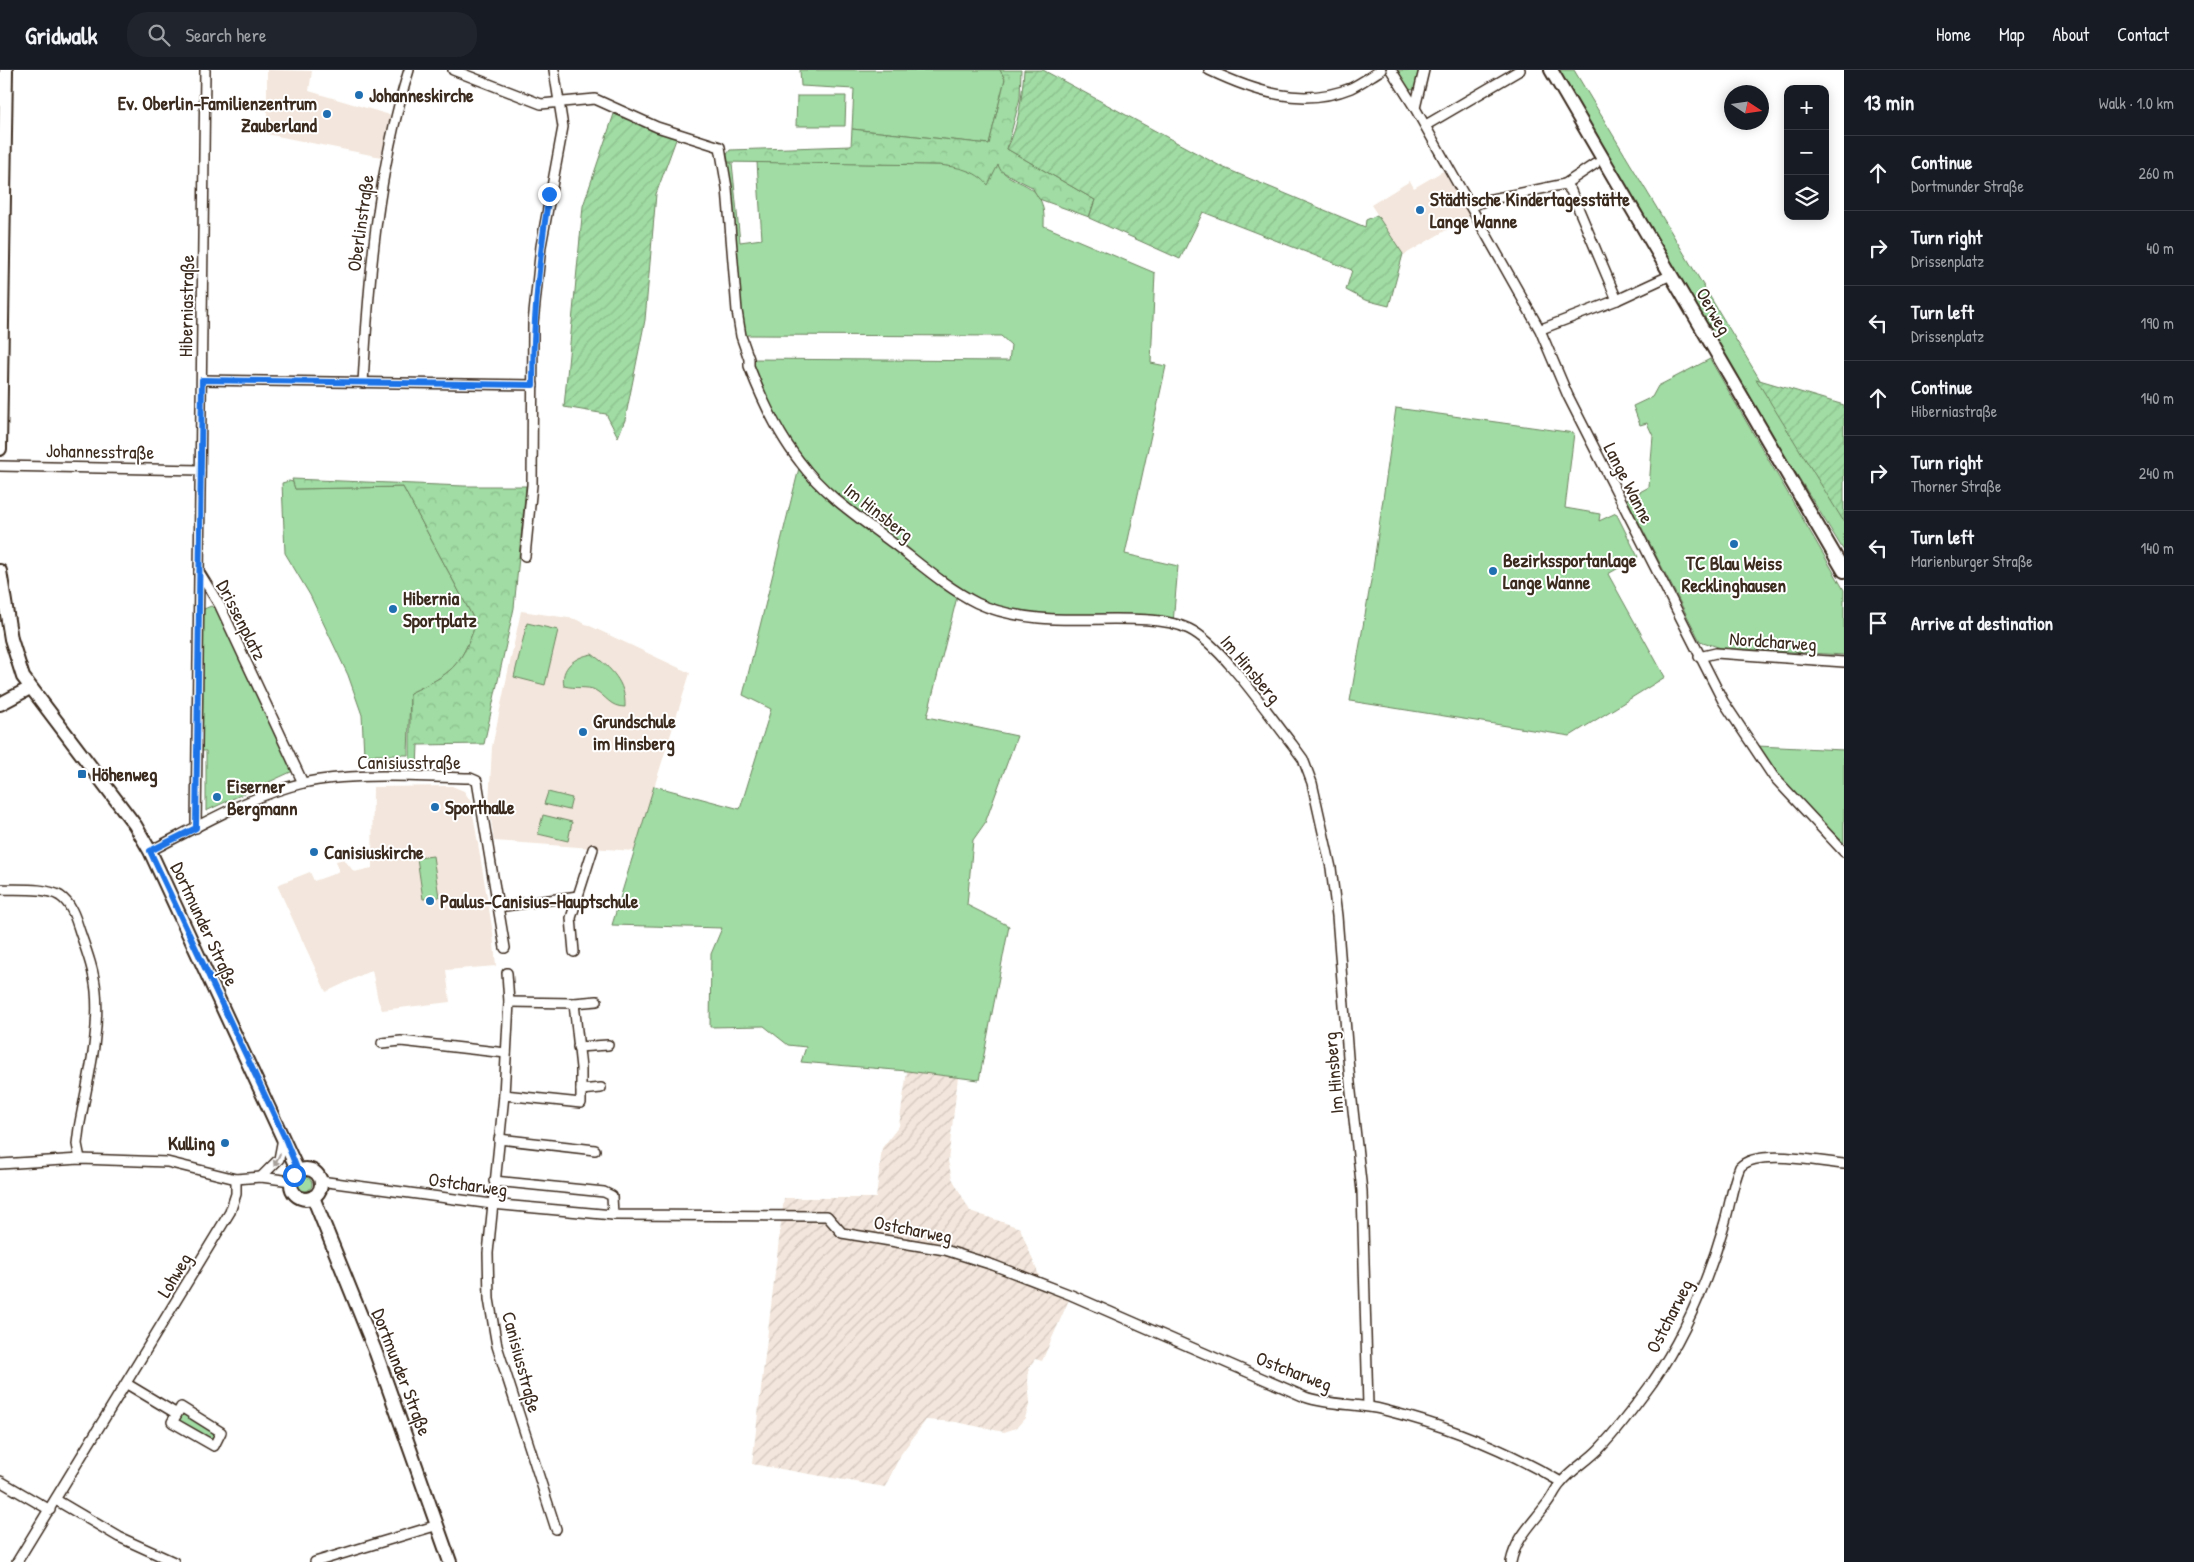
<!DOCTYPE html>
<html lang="en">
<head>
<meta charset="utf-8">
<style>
	body { margin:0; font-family:"Patrick Hand",sans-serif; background:#20242c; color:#f1f3f6 }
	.controls { position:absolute; right:15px; top:15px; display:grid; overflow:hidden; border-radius:10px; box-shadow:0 2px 12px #0003 }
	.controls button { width:45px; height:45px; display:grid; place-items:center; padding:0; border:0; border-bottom:1px solid #363941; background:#171b24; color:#f1f3f6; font:25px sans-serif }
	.compass { position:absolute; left:1724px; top:15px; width:45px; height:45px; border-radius:50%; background:#171b24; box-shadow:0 2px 12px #0003; rotate:102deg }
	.stop { position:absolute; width:15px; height:15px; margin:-11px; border:4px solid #1a73e8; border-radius:50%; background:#fff }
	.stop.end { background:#1a73e8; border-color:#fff; box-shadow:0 1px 5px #0008 }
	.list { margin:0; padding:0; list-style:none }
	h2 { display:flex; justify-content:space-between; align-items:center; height:65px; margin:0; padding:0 20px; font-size:21px }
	h2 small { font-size:16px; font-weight:400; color:#9ea1a6 }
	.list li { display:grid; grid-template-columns:32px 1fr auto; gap:15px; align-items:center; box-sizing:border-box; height:75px; padding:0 20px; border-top:1px solid #363941 }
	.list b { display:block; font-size:19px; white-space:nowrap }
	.list p { margin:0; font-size:16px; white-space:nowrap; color:#9ea1a6 }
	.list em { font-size:16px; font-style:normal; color:#9ea1a6 }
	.icon { flex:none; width:28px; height:28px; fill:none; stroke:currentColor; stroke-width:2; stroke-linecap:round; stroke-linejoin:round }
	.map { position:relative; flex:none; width:1844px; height:1492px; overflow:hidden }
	header { display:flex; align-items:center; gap:30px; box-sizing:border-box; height:70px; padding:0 25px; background:#171b24; border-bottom:1px solid #363941 }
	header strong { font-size:24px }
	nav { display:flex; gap:28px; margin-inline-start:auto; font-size:18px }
	.search { width:350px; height:45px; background:#20242c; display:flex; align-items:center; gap:12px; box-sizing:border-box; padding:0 18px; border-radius:20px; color:#9ea1a6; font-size:19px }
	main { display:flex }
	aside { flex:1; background:#171b24 }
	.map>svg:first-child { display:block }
	.built { fill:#f3e6dc }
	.industrial { fill:url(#industrial-furrows) }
	.green { fill:#a0dca3; stroke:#6e8360 }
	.forest { fill:url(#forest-crowns); stroke:#6e8360 }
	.garden { fill:url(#garden-furrows); stroke:#6e8360 }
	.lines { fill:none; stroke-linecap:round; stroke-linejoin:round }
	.street-casing { stroke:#3b2a1e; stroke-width:12 }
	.secondary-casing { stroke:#3b2a1e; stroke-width:16 }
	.street { stroke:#fff; stroke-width:9 }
	.secondary { stroke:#fff; stroke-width:12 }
	.oneway { fill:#a79f9a }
	.route { stroke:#1a73e8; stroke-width:6 }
	.poi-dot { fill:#1f6fb2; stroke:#fff; stroke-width:2 }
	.labels { text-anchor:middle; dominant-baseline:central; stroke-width:4; stroke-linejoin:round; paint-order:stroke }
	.poi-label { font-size:19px; font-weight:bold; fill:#3b2a1e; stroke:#fff; text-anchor:start }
	.street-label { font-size:19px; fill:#3b2a1e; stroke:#fff }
</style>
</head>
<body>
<header>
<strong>Gridwalk</strong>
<div class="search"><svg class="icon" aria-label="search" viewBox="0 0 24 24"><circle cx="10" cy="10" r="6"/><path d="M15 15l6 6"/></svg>Search here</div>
<nav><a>Home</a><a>Map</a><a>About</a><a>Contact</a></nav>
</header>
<main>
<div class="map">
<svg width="1844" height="1492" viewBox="0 0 1844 1492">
	<defs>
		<pattern id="industrial-furrows" width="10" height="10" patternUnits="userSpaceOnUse" patternTransform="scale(1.25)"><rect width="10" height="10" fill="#f3e6dc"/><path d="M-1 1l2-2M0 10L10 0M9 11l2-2" fill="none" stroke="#d1c5bc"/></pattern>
		<pattern id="forest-crowns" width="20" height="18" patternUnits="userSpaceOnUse" patternTransform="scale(1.25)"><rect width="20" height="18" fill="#a0dca3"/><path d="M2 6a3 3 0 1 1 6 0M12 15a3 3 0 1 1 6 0" fill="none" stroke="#8bbd8c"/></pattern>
		<pattern id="garden-furrows" width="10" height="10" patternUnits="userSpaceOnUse" patternTransform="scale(1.25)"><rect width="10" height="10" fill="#a0dca3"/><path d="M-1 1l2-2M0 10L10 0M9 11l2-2" fill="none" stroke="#8bbd8c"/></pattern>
	</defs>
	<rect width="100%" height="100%" fill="#fff"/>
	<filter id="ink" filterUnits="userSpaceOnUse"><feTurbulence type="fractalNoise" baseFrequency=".02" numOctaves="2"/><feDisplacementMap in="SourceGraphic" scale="10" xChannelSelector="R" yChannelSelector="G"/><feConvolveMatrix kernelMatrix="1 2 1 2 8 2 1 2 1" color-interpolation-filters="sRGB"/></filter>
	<g filter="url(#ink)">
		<g class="built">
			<polygon points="267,0 312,1 309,21 390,45 381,87 267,64"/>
			<polygon points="1443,101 1470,146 1404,185 1371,135 1410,111 1414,118"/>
			<polygon points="521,541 575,549 690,603 634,781 494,771 489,735 492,677"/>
			<polygon points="452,716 464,721 471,732 493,863 496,896 446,900 450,932 382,940 378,930 372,900 326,922 277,815 310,802 314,811 331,805 339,801 336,791 344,789 354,802 372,798 373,717"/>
		</g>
		<polygon class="industrial" points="907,1001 958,1007 948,1091 952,1108 970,1141 1020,1158 1042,1213 1071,1225 1042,1291 1035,1289 1029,1297 1028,1312 1030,1332 1025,1348 1016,1358 1004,1362 956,1352 926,1350 901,1384 885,1417 752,1394 784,1128 876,1128 882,1078 899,1056"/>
		<g class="green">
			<polygon points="800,0 1000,0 1005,9 989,74 852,59 854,19 801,16"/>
			<polygon points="1398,0 1420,0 1414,20 1408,19"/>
			<polygon points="1553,0 1574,0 1844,450 1844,481 1673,204"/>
			<polygon points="797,26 846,26 845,56 796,56"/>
			<path d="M757,92L939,95L959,97L983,107L998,95C1010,119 1047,106 1044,156L1155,203L1151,293L1166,296L1125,484L1178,496L1173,553L1007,543L958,523L927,647L1017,666L985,753L973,770L967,835L1009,856L979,1010L907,1001L801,992L806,977L788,975L764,956L710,957L711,884L722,858L612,855L654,716L740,739L771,639L743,625L800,394L772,351L749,289L1009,291L1011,275L1001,266L741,265L722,93H732L740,172L762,169Z"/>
			<polygon points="1710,289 1844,520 1844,585 1721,578 1700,571 1627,429 1649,417 1653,366 1647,353 1640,355 1633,336 1652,327 1658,316"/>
			<polygon points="1396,338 1574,363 1565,438 1600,444 1599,451 1616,443 1638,487 1608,504 1665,607 1570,666 1350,631 1373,499"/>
			<path d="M289,411L293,412L295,419L403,417L476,553C460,598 452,603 410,623L408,685H364L362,645L348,605L310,525L285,483L282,413Z"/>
			<polygon points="211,536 218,541 293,701 206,741 206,681 201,681 203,543 204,539"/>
			<polygon points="527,553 558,560 545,615 514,607"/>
			<path d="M592,584C611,598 626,612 625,637C610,637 607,627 595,620C588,616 575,619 564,616C560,597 575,587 592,584Z"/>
			<path d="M1757,676L1844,680V773C1813,743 1782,713 1757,676Z"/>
			<polygon points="548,722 572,728 569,740 544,734"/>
			<polygon points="543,745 572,752 568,771 538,764"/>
			<polygon points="433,786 439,827 423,829 417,788"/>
			<circle cx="305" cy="1114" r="7"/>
			<polygon points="183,1343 218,1363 212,1372 178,1350"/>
		</g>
		<g class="forest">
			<path d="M1000,0H1021L1020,28L1007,79L1095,130L1089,147L1039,129L1032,117L1001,101L998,95L988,115C976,100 957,97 939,95L722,92L730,80L851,76L852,59L989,74L1005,9Z"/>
			<path d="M292,409L464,416H526L514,538L484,674L418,675L417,699L410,700V623C451,604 461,597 476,553L403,417L295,419Z"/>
		</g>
		<g class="garden">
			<path d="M1024,0H1043L1222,97L1365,157L1366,150L1377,145L1403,184L1389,236L1365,230L1346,220L1352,200L1203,142L1180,189L1089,148L1095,130L1007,79C1019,55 1022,26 1024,0Z"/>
			<polygon points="616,38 678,64 656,124 645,250 625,350 618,367 606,344 564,337 583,136"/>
			<polygon points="1756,309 1844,335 1844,452"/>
		</g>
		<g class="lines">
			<g class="street-casing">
				<g id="street">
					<path d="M453,0L541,34L595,29L657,57L720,77L727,118L737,241L741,266L749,289V296C762,330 777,363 800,392C825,426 861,449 894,474C920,494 947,518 977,533C996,542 1018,546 1039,548C1081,553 1154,542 1189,559C1222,575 1268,644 1292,674L1303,689L1312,713L1331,798L1337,846L1350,1013L1362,1121L1368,1336"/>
					<path d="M1209,0C1253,21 1302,38 1351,18C1361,13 1371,6 1381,0"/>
					<polyline points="1391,0 1415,38"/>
					<polyline points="1424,0 1415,38 1540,260 1568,326 1723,631 1773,706 1844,782"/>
					<polyline points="1426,55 1520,0"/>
					<polyline points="1565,114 1571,121 1617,230"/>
					<polyline points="1472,136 1487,130 1565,114 1595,94"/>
					<polyline points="1544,258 1617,230 1671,205"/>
					<polyline points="202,310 533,315"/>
					<path d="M363,313C369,207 377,103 409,0"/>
					<polyline points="0,396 200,400"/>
					<polyline points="525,486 532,415 533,253 541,176 563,57 554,0"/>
					<polyline points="199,502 220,536 303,713"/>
					<polyline points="1699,587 1716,583 1844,592"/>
					<polyline points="196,758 205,0"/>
					<path d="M150,781C199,756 249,726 303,713C350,702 421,707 470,708L477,711L505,878"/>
					<path d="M0,819C17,820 45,817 60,826C72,834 76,850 80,862C87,882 94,901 96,921C100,966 87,1013 79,1058L77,1074L80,1089"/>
					<polyline points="498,837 578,826"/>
					<polyline points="574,882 571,848 593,779"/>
					<polyline points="507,903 509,932 504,1025 488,1183 489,1229 497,1276 556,1459"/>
					<polyline points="574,933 597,931"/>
					<polyline points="382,973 401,971 506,983"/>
					<polyline points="578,977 608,975"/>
					<polyline points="581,1020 601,1018"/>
					<polyline points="504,1025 581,1033 581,998 574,933 509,932"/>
					<polyline points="499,1069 595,1080"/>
					<polyline points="0,1094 80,1089 167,1092 236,1109 261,1107 291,1111"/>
					<polyline points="261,1107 279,1089 283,1068"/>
					<path d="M320,1111L492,1134L613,1145L827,1146L842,1163L945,1180L993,1195L1071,1225L1305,1327C1331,1336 1358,1333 1384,1340C1444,1355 1507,1380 1561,1412"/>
					<polyline points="494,1111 604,1122 612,1126 613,1145"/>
					<polyline points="127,1314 177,1344 172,1352 214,1376 221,1362 181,1337 177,1344"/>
					<polyline points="0,1411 50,1440"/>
					<polyline points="56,1430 119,1467 174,1492"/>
					<polyline points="17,1492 230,1142 236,1124 236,1109"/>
					<polyline points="315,1492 438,1455"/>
					<path d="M1511,1492C1516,1468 1532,1454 1546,1435C1552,1428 1555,1419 1561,1413C1571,1400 1588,1391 1600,1378C1619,1358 1636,1335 1652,1313C1685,1265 1708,1210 1724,1155C1730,1136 1732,1115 1740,1097C1757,1078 1820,1092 1844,1094"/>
				</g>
			</g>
			<g class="secondary-casing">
				<g id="secondary">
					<polyline points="1551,0 1844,501"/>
					<polyline points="0,379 6,0"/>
					<polyline points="0,501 11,569 23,607 135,755 150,781 298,1101"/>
					<polyline points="0,634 30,618"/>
					<circle cx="306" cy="1114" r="15"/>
					<polyline points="313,1127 376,1283 450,1492"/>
				</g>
			</g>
			<use href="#street" class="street"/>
			<use href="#secondary" class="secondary"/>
		</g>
		<defs><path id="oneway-solid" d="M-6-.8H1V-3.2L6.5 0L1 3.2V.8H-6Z" transform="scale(1.25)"/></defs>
		<use class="oneway" href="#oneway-solid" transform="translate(277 1090) rotate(115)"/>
	</g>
	<g class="lines" filter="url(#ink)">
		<path class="route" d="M294,1105L298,1101L284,1066L150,781L196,758L202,310L533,315C533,250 539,187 549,124"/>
	</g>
	<g class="poi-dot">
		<circle cx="359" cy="25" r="5"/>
		<circle cx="327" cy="44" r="5"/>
		<circle cx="1420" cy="140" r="5"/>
		<circle cx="1734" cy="474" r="5"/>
		<circle cx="1493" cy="501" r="5"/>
		<circle cx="393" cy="539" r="5"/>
		<circle cx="583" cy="662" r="5"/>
		<rect x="77" y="699" width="10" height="10" rx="2.5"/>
		<circle cx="217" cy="727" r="5"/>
		<circle cx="435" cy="737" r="5"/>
		<circle cx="314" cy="782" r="5"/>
		<circle cx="430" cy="831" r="5"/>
		<circle cx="225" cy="1073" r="5"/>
	</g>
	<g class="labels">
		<g class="poi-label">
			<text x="369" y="25">Johanneskirche</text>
			<text x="317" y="33" text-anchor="end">Ev. Oberlin-Familienzentrum<tspan x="317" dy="22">Zauberland</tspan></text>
			<text x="1430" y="129">Städtische Kindertagesstätte<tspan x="1430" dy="22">Lange Wanne</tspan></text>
			<text x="1503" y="490">Bezirkssportanlage<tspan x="1503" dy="22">Lange Wanne</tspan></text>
			<text x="1734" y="493" text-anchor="middle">TC Blau Weiss<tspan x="1734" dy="22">Recklinghausen</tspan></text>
			<text x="403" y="528">Hibernia<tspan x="403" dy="22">Sportplatz</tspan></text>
			<text x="593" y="651">Grundschule<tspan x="593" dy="22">im Hinsberg</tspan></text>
			<text x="92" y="704">Höhenweg</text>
			<text x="227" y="716">Eiserner<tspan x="227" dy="22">Bergmann</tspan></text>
			<text x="445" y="737">Sporthalle</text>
			<text x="324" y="782">Canisiuskirche</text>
			<text x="440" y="831">Paulus-Canisius-Hauptschule</text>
			<text x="215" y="1073" text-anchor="end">Kulling</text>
		</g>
		<g class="street-label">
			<text transform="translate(360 153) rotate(-82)">Oberlinstraße</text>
			<text transform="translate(186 236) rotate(-89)">Hiberniastraße</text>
			<text transform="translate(1714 241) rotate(60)">Oerweg</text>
			<text transform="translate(100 381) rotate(1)">Johannesstraße</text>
			<text transform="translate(1629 413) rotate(63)">Lange Wanne</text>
			<text transform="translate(879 442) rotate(38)">Im Hinsberg</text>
			<text transform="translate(242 550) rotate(63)">Drissenplatz</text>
			<text transform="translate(1773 571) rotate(4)">Nordcharweg</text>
			<text transform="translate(1251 599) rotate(50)">Im Hinsberg</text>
			<text x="409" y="692">Canisiusstraße</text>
			<text transform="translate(205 854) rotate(65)">Dortmunder Straße</text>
			<text transform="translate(1333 1003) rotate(-95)">Im Hinsberg</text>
			<text transform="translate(468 1114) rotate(8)">Ostcharweg</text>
			<text transform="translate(913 1159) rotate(11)">Ostcharweg</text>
			<text transform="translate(174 1205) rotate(-59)">Lohweg</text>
			<text transform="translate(1669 1246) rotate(-63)">Ostcharweg</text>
			<text transform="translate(522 1292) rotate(75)">Canisiusstraße</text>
			<text transform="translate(1294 1301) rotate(21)">Ostcharweg</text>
			<text transform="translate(402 1302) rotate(69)">Dortmunder Straße</text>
		</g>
	</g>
</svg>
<div class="controls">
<button>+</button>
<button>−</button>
<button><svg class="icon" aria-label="layers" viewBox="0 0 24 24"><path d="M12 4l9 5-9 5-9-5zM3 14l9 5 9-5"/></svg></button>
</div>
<svg class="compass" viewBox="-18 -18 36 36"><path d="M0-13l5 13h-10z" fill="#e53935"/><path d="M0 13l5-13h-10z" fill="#9ea1a6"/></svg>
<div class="stop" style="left:294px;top:1105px"></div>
<div class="stop end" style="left:549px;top:124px"></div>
</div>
<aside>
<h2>13 min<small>Walk · 1.0 km</small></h2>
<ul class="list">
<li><svg class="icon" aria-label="ahead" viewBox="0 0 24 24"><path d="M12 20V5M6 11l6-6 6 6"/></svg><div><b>Continue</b><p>Dortmunder Straße</p></div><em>260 m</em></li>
<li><svg class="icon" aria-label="right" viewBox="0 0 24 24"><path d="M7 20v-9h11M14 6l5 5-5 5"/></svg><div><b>Turn right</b><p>Drissenplatz</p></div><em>40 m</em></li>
<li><svg class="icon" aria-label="left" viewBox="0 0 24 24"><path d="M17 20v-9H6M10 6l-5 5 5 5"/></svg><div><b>Turn left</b><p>Drissenplatz</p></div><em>190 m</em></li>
<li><svg class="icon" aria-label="ahead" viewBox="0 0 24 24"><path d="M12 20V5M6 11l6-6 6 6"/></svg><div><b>Continue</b><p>Hiberniastraße</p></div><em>140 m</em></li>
<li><svg class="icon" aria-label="right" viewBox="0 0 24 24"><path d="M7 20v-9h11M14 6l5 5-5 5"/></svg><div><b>Turn right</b><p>Thorner Straße</p></div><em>240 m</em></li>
<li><svg class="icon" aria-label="left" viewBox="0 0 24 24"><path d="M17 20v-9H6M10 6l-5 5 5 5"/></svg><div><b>Turn left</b><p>Marienburger Straße</p></div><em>140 m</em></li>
<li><svg class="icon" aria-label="arrive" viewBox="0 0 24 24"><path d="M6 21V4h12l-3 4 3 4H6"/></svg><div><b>Arrive at destination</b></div></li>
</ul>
</aside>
</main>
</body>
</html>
